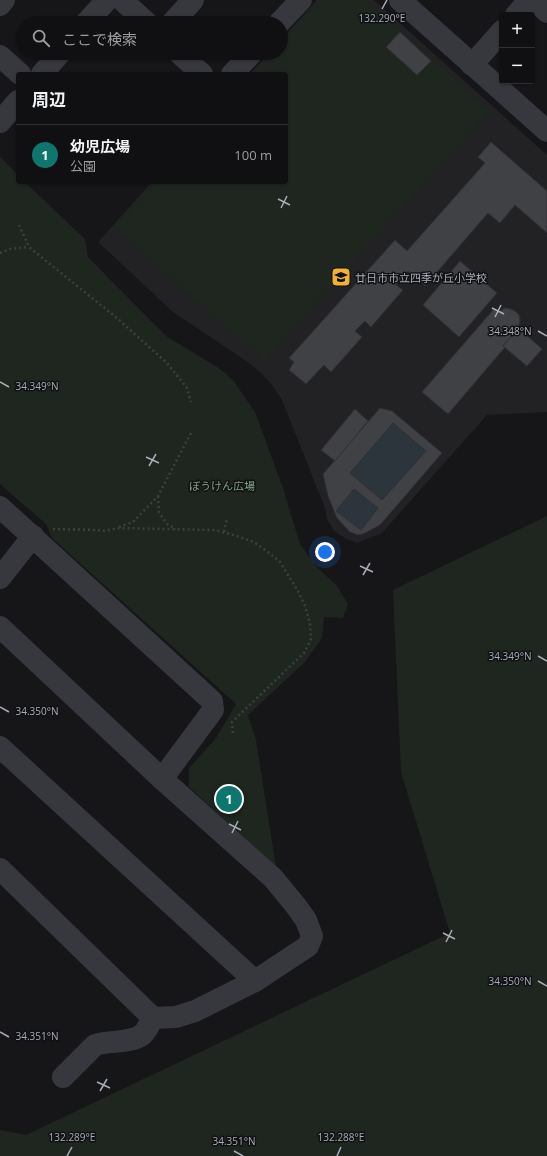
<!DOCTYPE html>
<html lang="ja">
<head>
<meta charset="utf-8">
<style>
	body { margin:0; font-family:"Open Sans","Noto Sans JP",sans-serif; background:#1e1e20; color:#f1f3f6 }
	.controls { position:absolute; right:12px; top:12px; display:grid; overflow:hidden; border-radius:4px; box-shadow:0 1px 3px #0004 }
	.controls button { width:36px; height:36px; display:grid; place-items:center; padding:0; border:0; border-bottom:1px solid #303032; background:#101012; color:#f1f3f6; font:20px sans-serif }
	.you { position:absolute; left:325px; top:552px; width:14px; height:14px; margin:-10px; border:3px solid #fff; border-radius:50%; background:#1a73e8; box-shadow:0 0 0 6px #1a73e833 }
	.badge { display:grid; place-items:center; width:26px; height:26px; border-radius:50%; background:#0f766e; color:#fff; font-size:13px; font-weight:700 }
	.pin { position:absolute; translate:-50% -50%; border:2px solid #fff; box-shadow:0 1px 4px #0006 }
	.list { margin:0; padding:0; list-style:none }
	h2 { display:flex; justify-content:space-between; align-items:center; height:52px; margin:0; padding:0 16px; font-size:17px }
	h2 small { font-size:13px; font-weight:400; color:#9c9d9f }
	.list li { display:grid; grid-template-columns:26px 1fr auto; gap:12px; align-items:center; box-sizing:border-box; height:60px; padding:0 16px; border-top:1px solid #303032 }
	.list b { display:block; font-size:15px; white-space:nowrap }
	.list p { margin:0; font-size:13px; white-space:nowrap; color:#9c9d9f }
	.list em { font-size:13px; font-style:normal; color:#9c9d9f }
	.icon { flex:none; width:22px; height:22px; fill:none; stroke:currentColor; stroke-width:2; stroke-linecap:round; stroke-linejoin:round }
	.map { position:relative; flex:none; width:547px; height:1156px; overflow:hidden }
	.search { position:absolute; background:#101012; box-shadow:0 1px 3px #0004; left:16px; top:16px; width:272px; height:44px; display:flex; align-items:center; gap:10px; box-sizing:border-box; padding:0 14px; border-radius:22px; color:#9c9d9f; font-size:15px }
	.panel { position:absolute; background:#101012; box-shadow:0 1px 3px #0004; left:16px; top:72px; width:272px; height:112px; border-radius:4px }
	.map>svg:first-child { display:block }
	.built { fill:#222225 }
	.green { fill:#1e261f }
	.water { fill:#2c353c }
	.building { fill:#404145; stroke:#303034; fill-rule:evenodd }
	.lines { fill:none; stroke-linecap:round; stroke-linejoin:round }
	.path { stroke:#3d3f44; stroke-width:2.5; stroke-dasharray:2 3; stroke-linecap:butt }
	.minor { stroke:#37383d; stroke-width:22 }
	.ticks { fill:none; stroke:#a8adb8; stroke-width:1.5 }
	.labels { text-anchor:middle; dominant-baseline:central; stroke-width:3; stroke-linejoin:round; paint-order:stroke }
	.poi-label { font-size:11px; fill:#a8adb8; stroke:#111113; text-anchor:start }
	.park-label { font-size:11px; fill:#7fa381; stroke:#111113 }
	.ticks-label { font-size:10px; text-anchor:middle; fill:#a8adb8; stroke:#111113; stroke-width:3; stroke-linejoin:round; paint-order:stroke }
</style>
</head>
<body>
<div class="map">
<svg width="547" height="1156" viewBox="0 0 547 1156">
	<rect width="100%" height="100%" fill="#161618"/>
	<polygon class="built" points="317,0 374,0 547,155 547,412 487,415 382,533 357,543 347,539 335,532 327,519 325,508 282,400 272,385 262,374 249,363 173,312 98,242 152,182 286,182 286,74 250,74 269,53 281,53 281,40"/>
	<g class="green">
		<polygon points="320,0 366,0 490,111 264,362 115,228 156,182 286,182 286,74 254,74 273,53 281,53 281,44"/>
		<polygon points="0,157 18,175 18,182 25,182 85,239 88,257 166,336 220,369 233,380 255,412 283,488 300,544 315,565 337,586 348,604 343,618 324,617 322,638 305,662 248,715 256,740 276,867 189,787 189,768 216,738 236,704 52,538 46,524 0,484"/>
		<polygon points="547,516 547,1156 0,1156 0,1130 26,1135 450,933 401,772 393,590"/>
	</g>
	<g class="water">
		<polygon points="393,423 426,451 382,500 350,473"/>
		<polygon points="354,489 378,508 361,530 336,511"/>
	</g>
	<g class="building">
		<polygon points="400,32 431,61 417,75 386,47"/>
		<polygon points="491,142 547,191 547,233 515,205 500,223 488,213 425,286 408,271 396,285 403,290 371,327 365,321 355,331 362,337 331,372 324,365 306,384 289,370 294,362 289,358 395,240 407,251 485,163 478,157"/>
		<polygon points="460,261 497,293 459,337 423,305"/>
		<polygon points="505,308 510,309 515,311 519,315 520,320 518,328 542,349 527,366 505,347 448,414 422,392 494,309 498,312"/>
		<polygon points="505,308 510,309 515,311 519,315 520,320 518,329 503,346 505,347 448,414 422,392 494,309 498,312"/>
		<polygon points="518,328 542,349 527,366 503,346"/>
		<path d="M380,408L392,411L442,453L380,525L365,533L358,535L350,532L337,518L328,496L323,474ZM393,423L426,451L382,500L350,473ZM354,489L378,508L361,530L336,511Z"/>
		<polygon points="355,409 368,421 335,461 321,450"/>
	</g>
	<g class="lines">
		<g class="path">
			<polyline points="19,225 29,247 118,319 167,363 187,388 191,402"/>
			<polyline points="0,253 10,249 29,247"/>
			<polyline points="158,496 159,512 167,524 176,529"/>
			<polyline points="119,527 133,522 158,496 191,433"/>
			<polyline points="53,529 97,530 105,531 117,528 215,530 237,536 254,542 268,552 280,562 298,591 305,606 310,623 311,639 304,653 232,722 233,736"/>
			<polyline points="224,532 227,518"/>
		</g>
		<g class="minor">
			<polyline points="400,0 547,131"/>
			<polyline points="534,0 547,12"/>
			<polyline points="123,1 147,23"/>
			<polyline points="0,5 4,0"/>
			<polyline points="516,15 529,0"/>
			<polyline points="86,23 107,0"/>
			<polyline points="172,23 193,0"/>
			<polyline points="279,23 301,0"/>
			<polyline points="179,53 202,74"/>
			<polyline points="0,56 20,74"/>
			<polyline points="472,65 502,31"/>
			<polyline points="42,74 60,53"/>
			<polyline points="232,74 252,53"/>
			<polyline points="0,122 18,101"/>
			<polyline points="0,507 212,701 213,710 162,779"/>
			<polyline points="0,578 33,536"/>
			<polyline points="0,627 162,779 273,878 296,906 306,920 312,936 308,946 255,981 195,1011 176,1017 153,1018 0,869"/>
			<polyline points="0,747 255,981"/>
			<path d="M63,1077L95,1045C109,1040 132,1044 143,1034C147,1030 150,1023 153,1018"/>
		</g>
	</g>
	<path class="ticks" d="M382,9L387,0M278,199L290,205M281,208L287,196M492,308L504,314M495,317L501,305M538,331L547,336M0,382L9,387M146,457L159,463M149,466L156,454M360,566L373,572M363,575L370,563M538,656L547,661M0,707L9,712M229,824L241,830M232,833L238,821M443,933L455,939M446,942L452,930M538,981L547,986M0,1032L9,1037M97,1082L110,1088M100,1091L107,1079M234,1151L243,1156M67,1156L72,1147M337,1156L341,1147"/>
	<defs>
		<g id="school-square" transform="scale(1)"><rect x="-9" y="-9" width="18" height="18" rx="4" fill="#f2b134" stroke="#111113"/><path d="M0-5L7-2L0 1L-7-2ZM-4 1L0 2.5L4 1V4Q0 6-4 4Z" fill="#111"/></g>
	</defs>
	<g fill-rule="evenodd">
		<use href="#school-square" x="341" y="277"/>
	</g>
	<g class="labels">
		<g class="poi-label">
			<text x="355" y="277">廿日市市立四季が丘小学校</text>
		</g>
		<g class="park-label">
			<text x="222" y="485">ぼうけん広場</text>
		</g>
	</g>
	<g class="ticks-label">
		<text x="382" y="22">132.290°E</text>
		<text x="510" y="335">34.348°N</text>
		<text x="37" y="390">34.349°N</text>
		<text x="510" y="660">34.349°N</text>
		<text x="37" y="715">34.350°N</text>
		<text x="510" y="985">34.350°N</text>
		<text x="37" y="1040">34.351°N</text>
		<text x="72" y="1141">132.289°E</text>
		<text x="341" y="1141">132.288°E</text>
		<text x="234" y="1145">34.351°N</text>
	</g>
</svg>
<div class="controls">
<button>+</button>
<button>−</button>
</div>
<div class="you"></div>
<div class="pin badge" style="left:229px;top:799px">1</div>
<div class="search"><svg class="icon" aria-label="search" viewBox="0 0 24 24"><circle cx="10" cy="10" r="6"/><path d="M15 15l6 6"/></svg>ここで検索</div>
<section class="panel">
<h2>周辺<small></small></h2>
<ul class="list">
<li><span class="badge">1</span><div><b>幼児広場</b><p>公園</p></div><em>100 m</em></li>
</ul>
</section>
</div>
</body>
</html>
